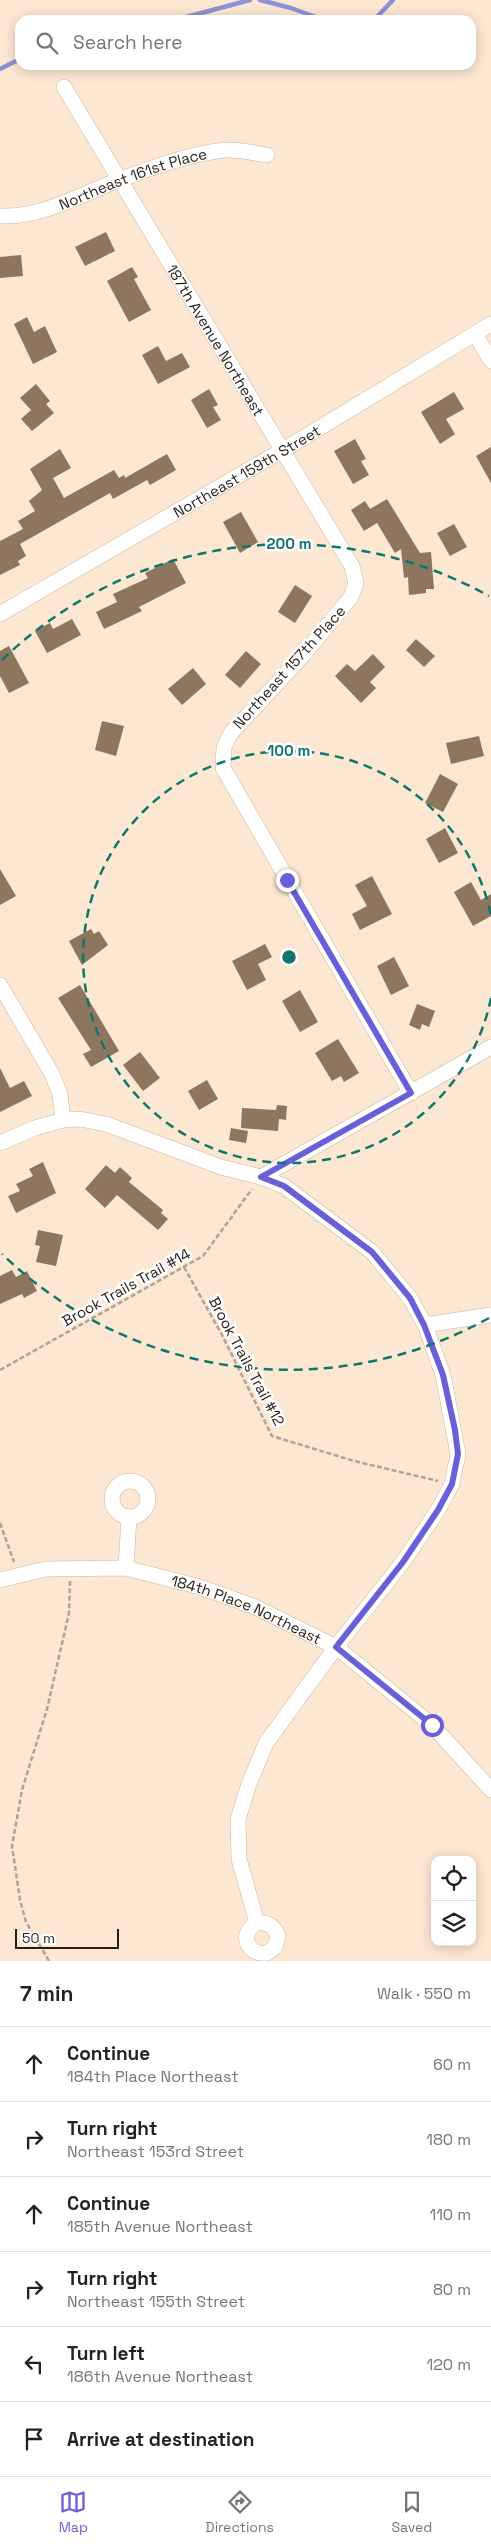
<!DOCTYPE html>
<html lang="en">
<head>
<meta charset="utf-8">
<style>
	body { margin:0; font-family:"Space Grotesk",sans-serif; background:#f2f2f2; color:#222 }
	.controls { position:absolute; right:15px; bottom:15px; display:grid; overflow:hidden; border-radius:10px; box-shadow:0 2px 12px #0003 }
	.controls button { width:45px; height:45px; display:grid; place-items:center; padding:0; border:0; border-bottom:1px solid #e0e0e0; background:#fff; color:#222; font:25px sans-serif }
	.scale { position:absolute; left:15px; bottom:12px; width:104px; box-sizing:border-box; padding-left:5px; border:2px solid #271d14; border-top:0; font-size:14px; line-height:18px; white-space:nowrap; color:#271d14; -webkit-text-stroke:4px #fff; paint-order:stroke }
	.stop { position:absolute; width:15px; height:15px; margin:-11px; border:4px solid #6b5fd9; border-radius:50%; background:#fff }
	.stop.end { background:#6b5fd9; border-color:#fff; box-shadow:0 1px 5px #0008 }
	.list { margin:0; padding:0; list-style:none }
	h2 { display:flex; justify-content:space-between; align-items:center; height:65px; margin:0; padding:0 20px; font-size:21px }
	h2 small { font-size:16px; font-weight:400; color:#767676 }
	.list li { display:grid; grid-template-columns:32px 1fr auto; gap:15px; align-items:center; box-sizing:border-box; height:75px; padding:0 20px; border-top:1px solid #e0e0e0 }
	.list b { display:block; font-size:19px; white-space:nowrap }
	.list p { margin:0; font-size:16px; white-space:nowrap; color:#767676 }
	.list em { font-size:16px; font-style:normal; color:#767676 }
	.icon { flex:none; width:28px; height:28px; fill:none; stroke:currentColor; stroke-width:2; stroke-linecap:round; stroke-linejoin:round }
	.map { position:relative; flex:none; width:491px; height:1961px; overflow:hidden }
	.search { position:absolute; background:#fff; box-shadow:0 2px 12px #0003; left:15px; right:15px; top:15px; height:55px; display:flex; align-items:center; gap:12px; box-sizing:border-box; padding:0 18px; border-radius:15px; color:#767676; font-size:19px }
	.sheet { height:515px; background:#fff }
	nav { display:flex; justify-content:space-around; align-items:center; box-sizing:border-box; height:70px; border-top:1px solid #e0e0e0; background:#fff; font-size:14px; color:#767676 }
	nav a { display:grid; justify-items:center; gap:2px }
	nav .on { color:#6b5fd9 }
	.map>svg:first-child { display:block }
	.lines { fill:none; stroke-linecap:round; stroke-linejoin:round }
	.stream { stroke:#9090d5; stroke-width:4.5 }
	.building { fill:#8d765d }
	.street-casing { stroke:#ceb59b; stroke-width:16 }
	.path { stroke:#b3a191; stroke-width:2.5; stroke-dasharray:5 2.5; stroke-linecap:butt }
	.street { stroke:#fff; stroke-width:15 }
	.route { stroke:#6b5fd9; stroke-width:6 }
	.ring { fill:none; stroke:#0f766e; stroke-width:2.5; stroke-dasharray:9 6 }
	.labels { text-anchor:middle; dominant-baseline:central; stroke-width:5; stroke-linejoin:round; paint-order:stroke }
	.street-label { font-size:15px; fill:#271d14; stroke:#fff }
	.centre { fill:#0f766e; stroke:#fff; stroke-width:2.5 }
	.ring-label { font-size:15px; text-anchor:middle; font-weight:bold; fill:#0f766e; stroke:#fff; stroke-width:5; stroke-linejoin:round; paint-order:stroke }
</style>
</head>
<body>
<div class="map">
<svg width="491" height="1961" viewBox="0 0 491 1961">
	<rect width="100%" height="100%" fill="#fce7d2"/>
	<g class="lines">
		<g class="stream">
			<polyline points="260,0 291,8 324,20"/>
			<polyline points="175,20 250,0"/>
			<polyline points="374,20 393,0"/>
			<polyline points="0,69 20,59"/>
		</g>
	</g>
	<g class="building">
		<polygon points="106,232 115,251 85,266 75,247"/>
		<polygon points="21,255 23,276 0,278 0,257"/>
		<polygon points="132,267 138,277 134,279 151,310 129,322 107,281"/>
		<polygon points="27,317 34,332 45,326 57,352 33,364 14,324"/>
		<polygon points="158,346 166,361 182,353 190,367 158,384 142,355"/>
		<polygon points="36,384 50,401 46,404 54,413 32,431 21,419 31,410 20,398"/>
		<polygon points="209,389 218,405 213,407 221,420 207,428 191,400"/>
		<polygon points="454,392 464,409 446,419 455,434 440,444 421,412"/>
		<polygon points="355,439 366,459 361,461 369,475 353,484 334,451"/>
		<polygon points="491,447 491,483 476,456"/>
		<polygon points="60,449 71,468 53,478 64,498 114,470 119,478 124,475 125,478 167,454 176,470 150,485 147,480 113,499 110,493 20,544 26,556 18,561 20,565 0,575 0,541 23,529 18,521 35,511 29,501 42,490 30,469"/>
		<polygon points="387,499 420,553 431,552 434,589 426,589 426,593 409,595 408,577 404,578 401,549 395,553 377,523 364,531 351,510 365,501 370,509"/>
		<polygon points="241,512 258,542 240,553 223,522"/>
		<polygon points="454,524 467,547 450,556 437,533"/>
		<polygon points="173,559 186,583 139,607 142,611 104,629 96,612 117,602 113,594 148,578 145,573"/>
		<polygon points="295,585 312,596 295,623 278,612"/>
		<polygon points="72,619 81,635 47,653 35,631 50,623 53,629"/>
		<polygon points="416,639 435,656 424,667 406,650"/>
		<polygon points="9,646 29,683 9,693 0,676 0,651"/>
		<polygon points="246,651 261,664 240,688 225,675"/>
		<polygon points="373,654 385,667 370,682 376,688 361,703 335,676 347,664 355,671"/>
		<polygon points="193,668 206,684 182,705 168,689"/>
		<polygon points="102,721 124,726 116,756 95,750"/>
		<polygon points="479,736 484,756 451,764 446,743"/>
		<polygon points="440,774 458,784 443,812 425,803"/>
		<polygon points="445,828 458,853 439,863 426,839"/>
		<polygon points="0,869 16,896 0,905"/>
		<polygon points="372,876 392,914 360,930 352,914 367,906 355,885"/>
		<polygon points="471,882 481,900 491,894 491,916 473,926 454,892"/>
		<polygon points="91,929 94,934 99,931 108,945 82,965 69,941"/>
		<polygon points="265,944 272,957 258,964 266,980 247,990 232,961"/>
		<polygon points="394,957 409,986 391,995 377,966"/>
		<polygon points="80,985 119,1051 91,1067 83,1054 91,1050 58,998"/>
		<polygon points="300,990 318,1022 300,1032 282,1001"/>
		<polygon points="417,1004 435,1011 429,1027 422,1024 420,1030 409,1025"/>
		<polygon points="338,1039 359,1073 344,1082 341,1076 332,1081 315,1053"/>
		<polygon points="140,1052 160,1078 143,1091 123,1065"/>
		<polygon points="0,1068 10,1088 24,1081 32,1096 0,1112"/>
		<polygon points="207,1080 218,1099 199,1110 188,1091"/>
		<polygon points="277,1105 287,1106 286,1120 279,1119 278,1131 241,1128 242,1108 276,1110"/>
		<polygon points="231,1128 248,1131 246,1143 229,1140"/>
		<polygon points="43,1162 56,1193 16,1213 8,1196 20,1191 16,1184 33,1176 29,1169"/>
		<polygon points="106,1165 115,1173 120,1167 132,1178 129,1182 163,1210 161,1213 168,1219 158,1230 117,1195 105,1208 85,1189"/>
		<polygon points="38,1230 63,1235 56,1266 36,1262 40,1246 35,1245"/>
		<polygon points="12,1270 16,1277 27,1271 37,1291 24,1298 22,1294 0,1304 0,1276"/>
	</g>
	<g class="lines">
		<g class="street-casing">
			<g id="street">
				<path id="s1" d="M64,87L352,566L356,583L351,597L305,653L231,733L224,747L223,768L411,1093"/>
				<path id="s2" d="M0,216C42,218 81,194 119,180C153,167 189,154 225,150C238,149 254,153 267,155"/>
				<polyline points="475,334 491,361"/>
				<path id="s3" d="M0,614L283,450L491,324"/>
				<polyline points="0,985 52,1074 60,1094 63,1120"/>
				<path d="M0,1143L35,1128L63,1120L80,1119L106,1124L221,1167L261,1177L284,1186L372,1252L410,1298L425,1325L443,1375L458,1454L452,1484L438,1510L403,1562L336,1647L266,1743L249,1784L238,1819L239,1859L257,1923C238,1933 247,1956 267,1953L275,1947L278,1936C274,1926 268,1922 257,1923"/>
				<polyline points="261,1177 491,1047"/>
				<polyline points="425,1325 491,1315"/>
				<circle cx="130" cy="1499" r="18"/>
				<polyline points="126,1568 129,1517"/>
				<path id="s4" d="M0,1580L46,1569L126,1568L200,1587L253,1606L336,1647L432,1725L491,1790"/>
			</g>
		</g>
		<g class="path">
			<polyline points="184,1267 222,1335 272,1436 354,1461 438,1481"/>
			<polyline points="0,1370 203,1256 252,1189"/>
			<polyline points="0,1523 14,1562"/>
			<polyline points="49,1961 26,1922 20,1900 12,1846 22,1790 47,1709 69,1613 70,1581"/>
		</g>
		<use href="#street" class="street"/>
	</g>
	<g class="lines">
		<polyline class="route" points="287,880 411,1093 261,1177 284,1186 372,1252 410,1298 424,1325 443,1375 455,1430 458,1454 452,1484 438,1510 403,1562 336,1647 432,1725"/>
	</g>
	<g class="ring">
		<path d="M491 998A206 206 0 1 1 491 916"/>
		<path d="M489 1318A413 413 0 0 1 2 1254M2 660A413 413 0 0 1 489 596"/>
	</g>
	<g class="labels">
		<g class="street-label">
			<text stroke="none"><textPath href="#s2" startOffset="139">Northeast 161st Place</textPath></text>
			<text stroke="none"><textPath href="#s1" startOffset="295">187th Avenue Northeast</textPath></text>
			<text stroke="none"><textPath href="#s3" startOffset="285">Northeast 159th Street</textPath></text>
			<text transform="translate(289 667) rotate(-48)">Northeast 157th Place</text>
			<text transform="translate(126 1287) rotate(-29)">Brook Trails Trail #14</text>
			<text transform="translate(247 1361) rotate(62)">Brook Trails Trail #12</text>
			<text stroke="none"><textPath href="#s4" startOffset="255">184th Place Northeast</textPath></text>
		</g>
	</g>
	<circle cx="289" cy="957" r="8" class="centre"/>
	<g class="ring-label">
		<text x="289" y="549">200 m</text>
		<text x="289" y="756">100 m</text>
	</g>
</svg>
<div class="controls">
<button><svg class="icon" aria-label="locate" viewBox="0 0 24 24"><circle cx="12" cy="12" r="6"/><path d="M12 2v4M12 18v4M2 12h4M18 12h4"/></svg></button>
<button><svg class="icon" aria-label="layers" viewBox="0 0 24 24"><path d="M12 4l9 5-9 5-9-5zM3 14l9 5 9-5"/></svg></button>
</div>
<div class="scale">50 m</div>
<div class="stop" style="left:432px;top:1725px"></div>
<div class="stop end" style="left:287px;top:880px"></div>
<div class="search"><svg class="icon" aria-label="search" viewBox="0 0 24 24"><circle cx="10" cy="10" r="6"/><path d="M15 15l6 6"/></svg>Search here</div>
</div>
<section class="sheet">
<h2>7 min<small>Walk · 550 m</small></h2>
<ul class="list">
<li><svg class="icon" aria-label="ahead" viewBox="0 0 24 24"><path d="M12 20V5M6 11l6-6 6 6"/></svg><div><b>Continue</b><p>184th Place Northeast</p></div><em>60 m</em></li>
<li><svg class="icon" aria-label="right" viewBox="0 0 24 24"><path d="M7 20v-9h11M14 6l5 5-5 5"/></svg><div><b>Turn right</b><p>Northeast 153rd Street</p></div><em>180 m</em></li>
<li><svg class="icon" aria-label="ahead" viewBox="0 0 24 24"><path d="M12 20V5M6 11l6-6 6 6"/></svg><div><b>Continue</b><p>185th Avenue Northeast</p></div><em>110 m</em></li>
<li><svg class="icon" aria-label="right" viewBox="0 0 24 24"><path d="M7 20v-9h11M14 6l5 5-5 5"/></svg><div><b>Turn right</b><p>Northeast 155th Street</p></div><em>80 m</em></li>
<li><svg class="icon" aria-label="left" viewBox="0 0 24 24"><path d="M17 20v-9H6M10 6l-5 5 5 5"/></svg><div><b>Turn left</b><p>186th Avenue Northeast</p></div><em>120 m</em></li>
<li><svg class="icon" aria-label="arrive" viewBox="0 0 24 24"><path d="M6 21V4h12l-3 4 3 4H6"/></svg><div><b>Arrive at destination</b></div></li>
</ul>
</section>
<nav>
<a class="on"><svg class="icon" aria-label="map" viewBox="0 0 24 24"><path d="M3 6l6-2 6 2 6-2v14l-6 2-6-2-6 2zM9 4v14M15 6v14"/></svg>Map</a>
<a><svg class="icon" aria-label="directions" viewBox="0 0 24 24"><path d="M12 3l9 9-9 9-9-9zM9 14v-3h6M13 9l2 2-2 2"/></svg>Directions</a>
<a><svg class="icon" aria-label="saved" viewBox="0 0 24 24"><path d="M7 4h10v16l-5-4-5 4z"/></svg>Saved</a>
</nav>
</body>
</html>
